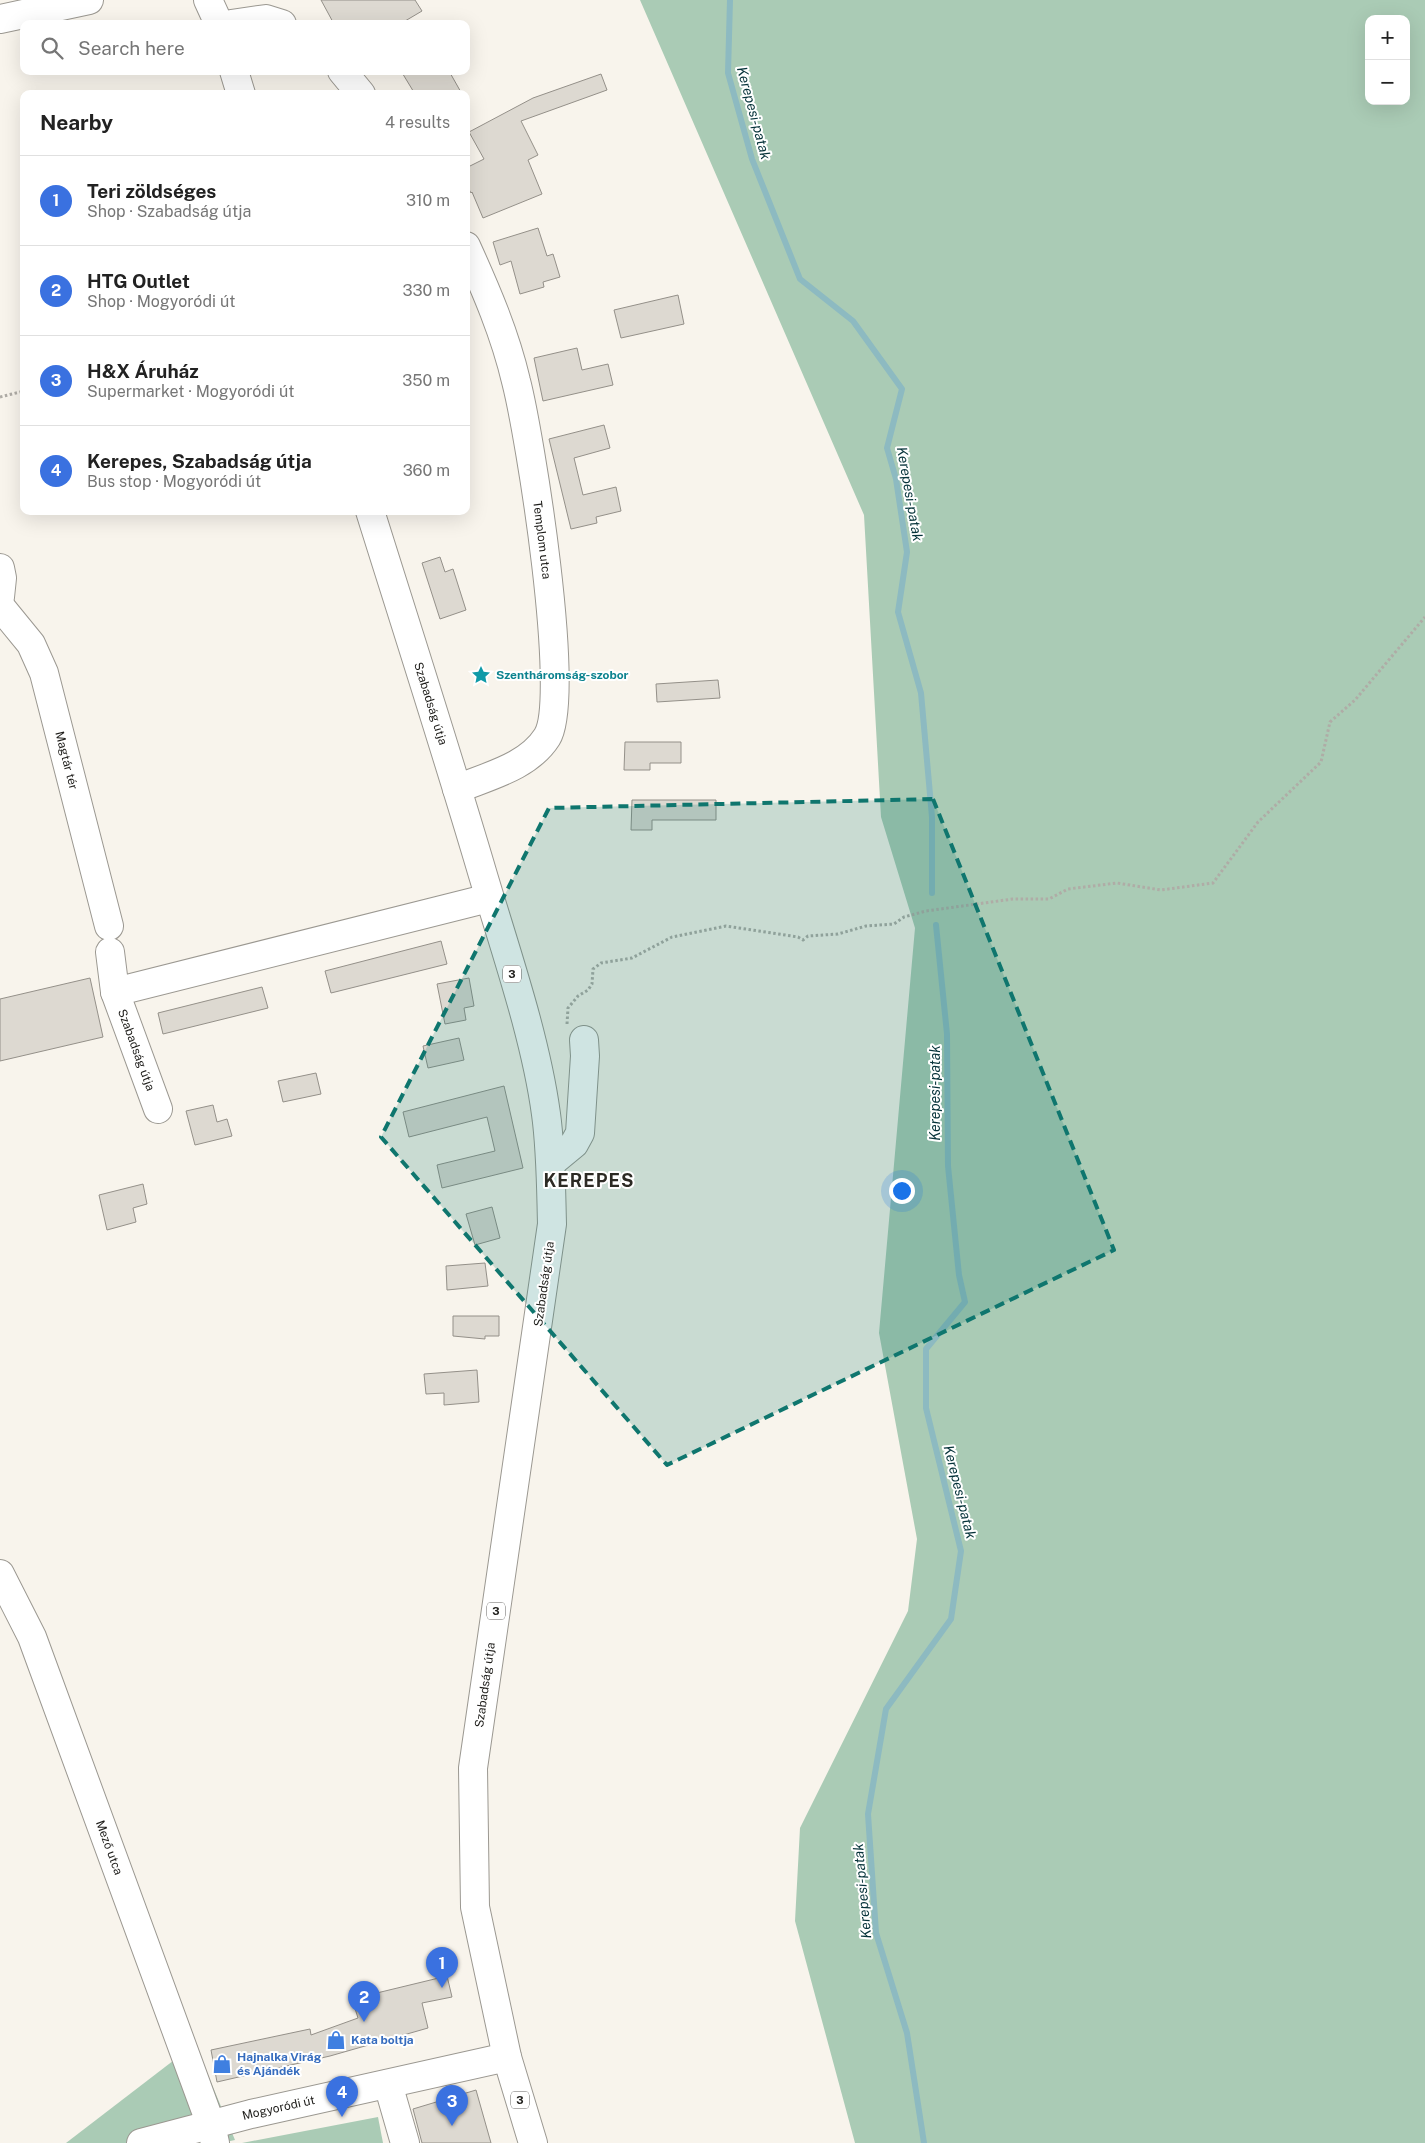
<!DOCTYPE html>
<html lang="en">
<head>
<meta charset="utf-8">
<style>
	body { margin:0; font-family:"Public Sans",sans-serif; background:#f6f6f6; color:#222 }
	.controls { position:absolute; right:15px; top:15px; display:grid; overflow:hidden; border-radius:10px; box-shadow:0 5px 20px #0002 }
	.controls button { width:45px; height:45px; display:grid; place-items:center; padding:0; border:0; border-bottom:1px solid #e0e0e0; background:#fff; color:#222; font:25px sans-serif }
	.you { position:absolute; left:901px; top:1190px; width:18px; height:18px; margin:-12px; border:4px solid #fff; border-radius:50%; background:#1a73e8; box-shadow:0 0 0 8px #1a73e833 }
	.badge { display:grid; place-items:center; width:32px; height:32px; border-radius:50%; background:#3a71e0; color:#fff; font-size:16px; font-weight:700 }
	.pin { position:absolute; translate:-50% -41px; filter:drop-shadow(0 1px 2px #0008) }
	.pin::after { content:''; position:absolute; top:26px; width:18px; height:15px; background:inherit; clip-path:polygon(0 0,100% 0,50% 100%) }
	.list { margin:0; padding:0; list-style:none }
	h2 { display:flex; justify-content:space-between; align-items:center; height:65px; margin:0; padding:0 20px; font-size:21px }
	h2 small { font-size:16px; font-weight:400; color:#767676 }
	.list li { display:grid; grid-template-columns:32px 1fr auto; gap:15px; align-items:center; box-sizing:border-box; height:90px; padding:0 20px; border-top:1px solid #e0e0e0 }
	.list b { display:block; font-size:19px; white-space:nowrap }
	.list p { margin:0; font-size:16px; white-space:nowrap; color:#767676 }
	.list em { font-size:16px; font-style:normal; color:#767676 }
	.icon { flex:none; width:28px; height:28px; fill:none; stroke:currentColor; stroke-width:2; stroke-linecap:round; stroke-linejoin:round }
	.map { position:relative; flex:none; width:1425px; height:2143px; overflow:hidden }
	.search { position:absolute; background:#fff; box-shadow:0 5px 20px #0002; left:20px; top:20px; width:450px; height:55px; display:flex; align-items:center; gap:12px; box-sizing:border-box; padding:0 18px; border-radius:10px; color:#767676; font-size:19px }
	.panel { position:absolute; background:#fff; box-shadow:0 5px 20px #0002; left:20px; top:90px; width:450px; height:425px; border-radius:10px }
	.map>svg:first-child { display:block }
	.green { fill:#aacbb5; fill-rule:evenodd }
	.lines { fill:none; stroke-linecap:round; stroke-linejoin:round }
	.stream { stroke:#8dbac1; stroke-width:6 }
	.building { fill:#ddd9d1; stroke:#949089 }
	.minor-casing { stroke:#9b9891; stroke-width:30 }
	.major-casing { stroke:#9b9891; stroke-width:30 }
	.path { stroke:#afaca6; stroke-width:3; stroke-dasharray:2.5 2.5; stroke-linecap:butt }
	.minor { stroke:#fff; stroke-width:28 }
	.major { stroke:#fff; stroke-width:28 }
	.marked { fill:#0f766e; fill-opacity:0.2; stroke:#0f766e; stroke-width:4; stroke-dasharray:10 6; stroke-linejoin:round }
	.labels { text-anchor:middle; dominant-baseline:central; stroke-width:4; stroke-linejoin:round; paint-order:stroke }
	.shield { fill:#fff; stroke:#62615f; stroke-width:1 }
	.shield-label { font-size:11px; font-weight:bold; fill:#1e1d1a }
	.street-label { font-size:12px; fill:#1e1d1a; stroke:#fff }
	.culture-label { font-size:12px; font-weight:bold; fill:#0d838f; stroke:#fff; text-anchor:start }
	.shop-label { font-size:12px; font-weight:bold; fill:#366cbe; stroke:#fff; text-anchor:start }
	.water-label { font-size:14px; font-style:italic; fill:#06333a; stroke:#fff }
	.district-label { font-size:18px; font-weight:bold; letter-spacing:1px; fill:#2c2a24; stroke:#fff }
</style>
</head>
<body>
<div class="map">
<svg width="1425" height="2143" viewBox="0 0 1425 2143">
	<rect width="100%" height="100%" fill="#f8f4ec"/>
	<g class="green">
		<path d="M640,0H1425V2143H855L795,1921L800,1828L908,1611L917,1539L879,1333L915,928L881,817L864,515ZM1369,19H1406V101H1369Z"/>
		<polygon points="195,2044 235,2140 221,2143 66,2143"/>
		<polygon points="378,2117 383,2143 242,2143"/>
	</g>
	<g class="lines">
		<g class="stream">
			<polyline points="730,0 728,73 752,159 800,279 853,321 902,389 887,448 896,479 907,552 898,612 921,693 932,817 932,893"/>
			<polyline points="924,2143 907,2033 876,1933 868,1814 886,1709 951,1619 961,1551 926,1408 926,1349 965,1302 959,1275 948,1166 947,1034 936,925"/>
		</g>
	</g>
	<g class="building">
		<polygon points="321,0 415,0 422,11 400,24 334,24"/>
		<polygon points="401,71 449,71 462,94 415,94"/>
		<polygon points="601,74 607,90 521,121 538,155 528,160 542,194 483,218 472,192 471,193 466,184 466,168 484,159 469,132 533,98"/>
		<polygon points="538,228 547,256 553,254 560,277 543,282 544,287 520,294 511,261 500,265 493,242"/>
		<polygon points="678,295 684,324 621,338 614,310"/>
		<polygon points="577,348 582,370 608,364 613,385 543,401 534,358"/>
		<polygon points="604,425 610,448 574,458 583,495 616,487 621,511 596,517 597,523 571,529 549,439"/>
		<polygon points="440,557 445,572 453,569 466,610 440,619 422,563"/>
		<polygon points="718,680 720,698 657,702 656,684"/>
		<polygon points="625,742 681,742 681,763 650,763 650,770 624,770"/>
		<polygon points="632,800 716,800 716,820 652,820 652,830 631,830"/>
		<polygon points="441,941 447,964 331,993 325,971"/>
		<polygon points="90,978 103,1037 0,1061 0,999"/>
		<polygon points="469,978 474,1006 464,1008 466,1020 445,1024 437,984"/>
		<polygon points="262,987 268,1008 163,1034 158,1013"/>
		<polygon points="459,1038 464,1060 428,1068 423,1046"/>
		<polygon points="316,1073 321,1094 283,1102 278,1081"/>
		<polygon points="504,1086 523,1168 442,1188 437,1165 495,1151 487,1117 409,1137 403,1112"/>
		<polygon points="213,1105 217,1122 227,1119 232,1136 195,1145 186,1111"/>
		<polygon points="143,1184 147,1204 133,1208 136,1222 107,1230 99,1195"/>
		<polygon points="492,1207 500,1238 475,1245 466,1214"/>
		<polygon points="485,1263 488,1286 447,1290 446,1266"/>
		<polygon points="453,1316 499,1316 499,1336 485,1336 485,1339 453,1336"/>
		<polygon points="477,1370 479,1402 444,1405 444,1393 426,1394 424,1374"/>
		<polygon points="447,1976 452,1997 422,2003 428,2028 330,2056 217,2082 211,2050 310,2029 311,2035 358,2018 352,1999"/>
		<polygon points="476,2090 491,2143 422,2143 413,2109"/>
	</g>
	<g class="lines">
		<g class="minor-casing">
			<g id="minor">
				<polyline points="0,19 89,0"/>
				<polyline points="231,24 266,19 282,24"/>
				<polyline points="342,71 361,94"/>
				<polyline points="0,568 2,578 0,597"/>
				<path id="s1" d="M0,606L31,644L44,673L109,926"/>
				<path d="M457,789C488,776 528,767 547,737C572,697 530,435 516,381C505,334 486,290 466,246"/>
				<path id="s2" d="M110,952L115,992L158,1109"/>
				<polyline points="115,992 489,898"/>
				<polyline points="551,1163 574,1144 580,1133 585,1056 584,1040"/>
				<path id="s3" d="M0,1574L32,1637L211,2125L215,2143"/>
				<polyline points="388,2084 405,2143"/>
				<path id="s4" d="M141,2143L251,2114L507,2057"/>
			</g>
		</g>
		<g class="major-casing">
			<g id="major">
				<polyline points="208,0 219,24"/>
				<polyline points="234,71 241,94"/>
				<path id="s5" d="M370,511C407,629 445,747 480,865C503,944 535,1033 546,1114C551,1150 551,1187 552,1224L473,1768L475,1907L507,2057L533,2143"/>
			</g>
		</g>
		<g class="path">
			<polyline points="0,397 24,391"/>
			<polyline points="567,1024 568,1008 578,996 588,990 592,984 593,969 601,963 632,958 672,937 726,926 798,937 803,940 808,936 838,934 866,926 894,924 904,917 926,911 1013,899 1049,899 1068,889 1117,883 1161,890 1213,883 1258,822 1321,762 1330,722 1355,700 1425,617"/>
		</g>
		<use href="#minor" class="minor"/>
		<use href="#major" class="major"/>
	</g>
	<path class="marked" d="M933,799L1114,1250L667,1465L381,1137L549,808Z"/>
	<defs>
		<g id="sight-bare" transform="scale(1.5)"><path d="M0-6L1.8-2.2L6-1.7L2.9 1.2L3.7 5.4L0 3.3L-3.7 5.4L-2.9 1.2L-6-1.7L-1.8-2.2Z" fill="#0f9aa8" stroke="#fff" stroke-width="2.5" paint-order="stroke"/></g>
		<g id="shop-bare" transform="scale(1.5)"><path d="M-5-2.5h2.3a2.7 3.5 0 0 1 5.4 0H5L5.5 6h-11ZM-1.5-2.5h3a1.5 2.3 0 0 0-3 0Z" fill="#3f7fe0" stroke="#fff" stroke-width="2.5" paint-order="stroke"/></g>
	</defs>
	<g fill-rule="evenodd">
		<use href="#sight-bare" x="481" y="675"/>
		<use href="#shop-bare" x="336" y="2040"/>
		<use href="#shop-bare" x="222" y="2064"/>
	</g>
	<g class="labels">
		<g class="shield">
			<rect x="503" y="965.5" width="18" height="17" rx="4"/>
			<rect x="487" y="1602.5" width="18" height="17" rx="4"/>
			<rect x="511" y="2091.5" width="18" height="17" rx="4"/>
		</g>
		<g class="shield-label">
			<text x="512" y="974">3</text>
			<text x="496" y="1611">3</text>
			<text x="520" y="2100">3</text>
		</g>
		<g class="street-label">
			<text transform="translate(542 540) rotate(83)">Templom utca</text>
			<text stroke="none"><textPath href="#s5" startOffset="202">Szabadság útja</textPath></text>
			<text stroke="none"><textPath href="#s1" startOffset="171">Magtár tér</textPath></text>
			<text stroke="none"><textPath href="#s2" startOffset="102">Szabadság útja</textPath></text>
			<text transform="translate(544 1284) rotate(-82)">Szabadság útja</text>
			<text transform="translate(485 1685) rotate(-82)">Szabadság útja</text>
			<text stroke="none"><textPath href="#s3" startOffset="295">Mező utca</textPath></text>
			<text stroke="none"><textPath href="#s4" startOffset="142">Mogyoródi út</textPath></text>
		</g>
		<g class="culture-label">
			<text x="496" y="675">Szentháromság-szobor</text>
		</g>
		<g class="shop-label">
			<text x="351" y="2040">Kata boltja</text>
			<text x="237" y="2057">Hajnalka Virág<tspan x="237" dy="14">és Ajándék</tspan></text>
		</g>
		<g class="water-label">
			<text transform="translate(754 113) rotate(75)">Kerepesi-patak</text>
			<text transform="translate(910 494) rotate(80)">Kerepesi-patak</text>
			<text transform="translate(935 1093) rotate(-90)">Kerepesi-patak</text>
			<text transform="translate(960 1492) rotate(76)">Kerepesi-patak</text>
			<text transform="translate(862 1891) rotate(-95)">Kerepesi-patak</text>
		</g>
		<g class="district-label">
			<text x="589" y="1180">KEREPES</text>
		</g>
	</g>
</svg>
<div class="controls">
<button>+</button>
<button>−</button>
</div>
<div class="you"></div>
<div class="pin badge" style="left:442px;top:1988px">1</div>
<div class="pin badge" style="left:364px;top:2022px">2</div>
<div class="pin badge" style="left:452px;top:2126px">3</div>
<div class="pin badge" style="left:342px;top:2117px">4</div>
<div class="search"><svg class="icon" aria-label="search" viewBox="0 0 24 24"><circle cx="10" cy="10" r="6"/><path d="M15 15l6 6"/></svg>Search here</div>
<section class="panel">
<h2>Nearby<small>4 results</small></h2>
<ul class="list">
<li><span class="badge">1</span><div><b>Teri zöldséges</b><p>Shop · Szabadság útja</p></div><em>310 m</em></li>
<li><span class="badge">2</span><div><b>HTG Outlet</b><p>Shop · Mogyoródi út</p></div><em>330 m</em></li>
<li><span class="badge">3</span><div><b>H&amp;X Áruház</b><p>Supermarket · Mogyoródi út</p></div><em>350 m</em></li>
<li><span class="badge">4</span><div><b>Kerepes, Szabadság útja</b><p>Bus stop · Mogyoródi út</p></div><em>360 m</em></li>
</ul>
</section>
</div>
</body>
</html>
